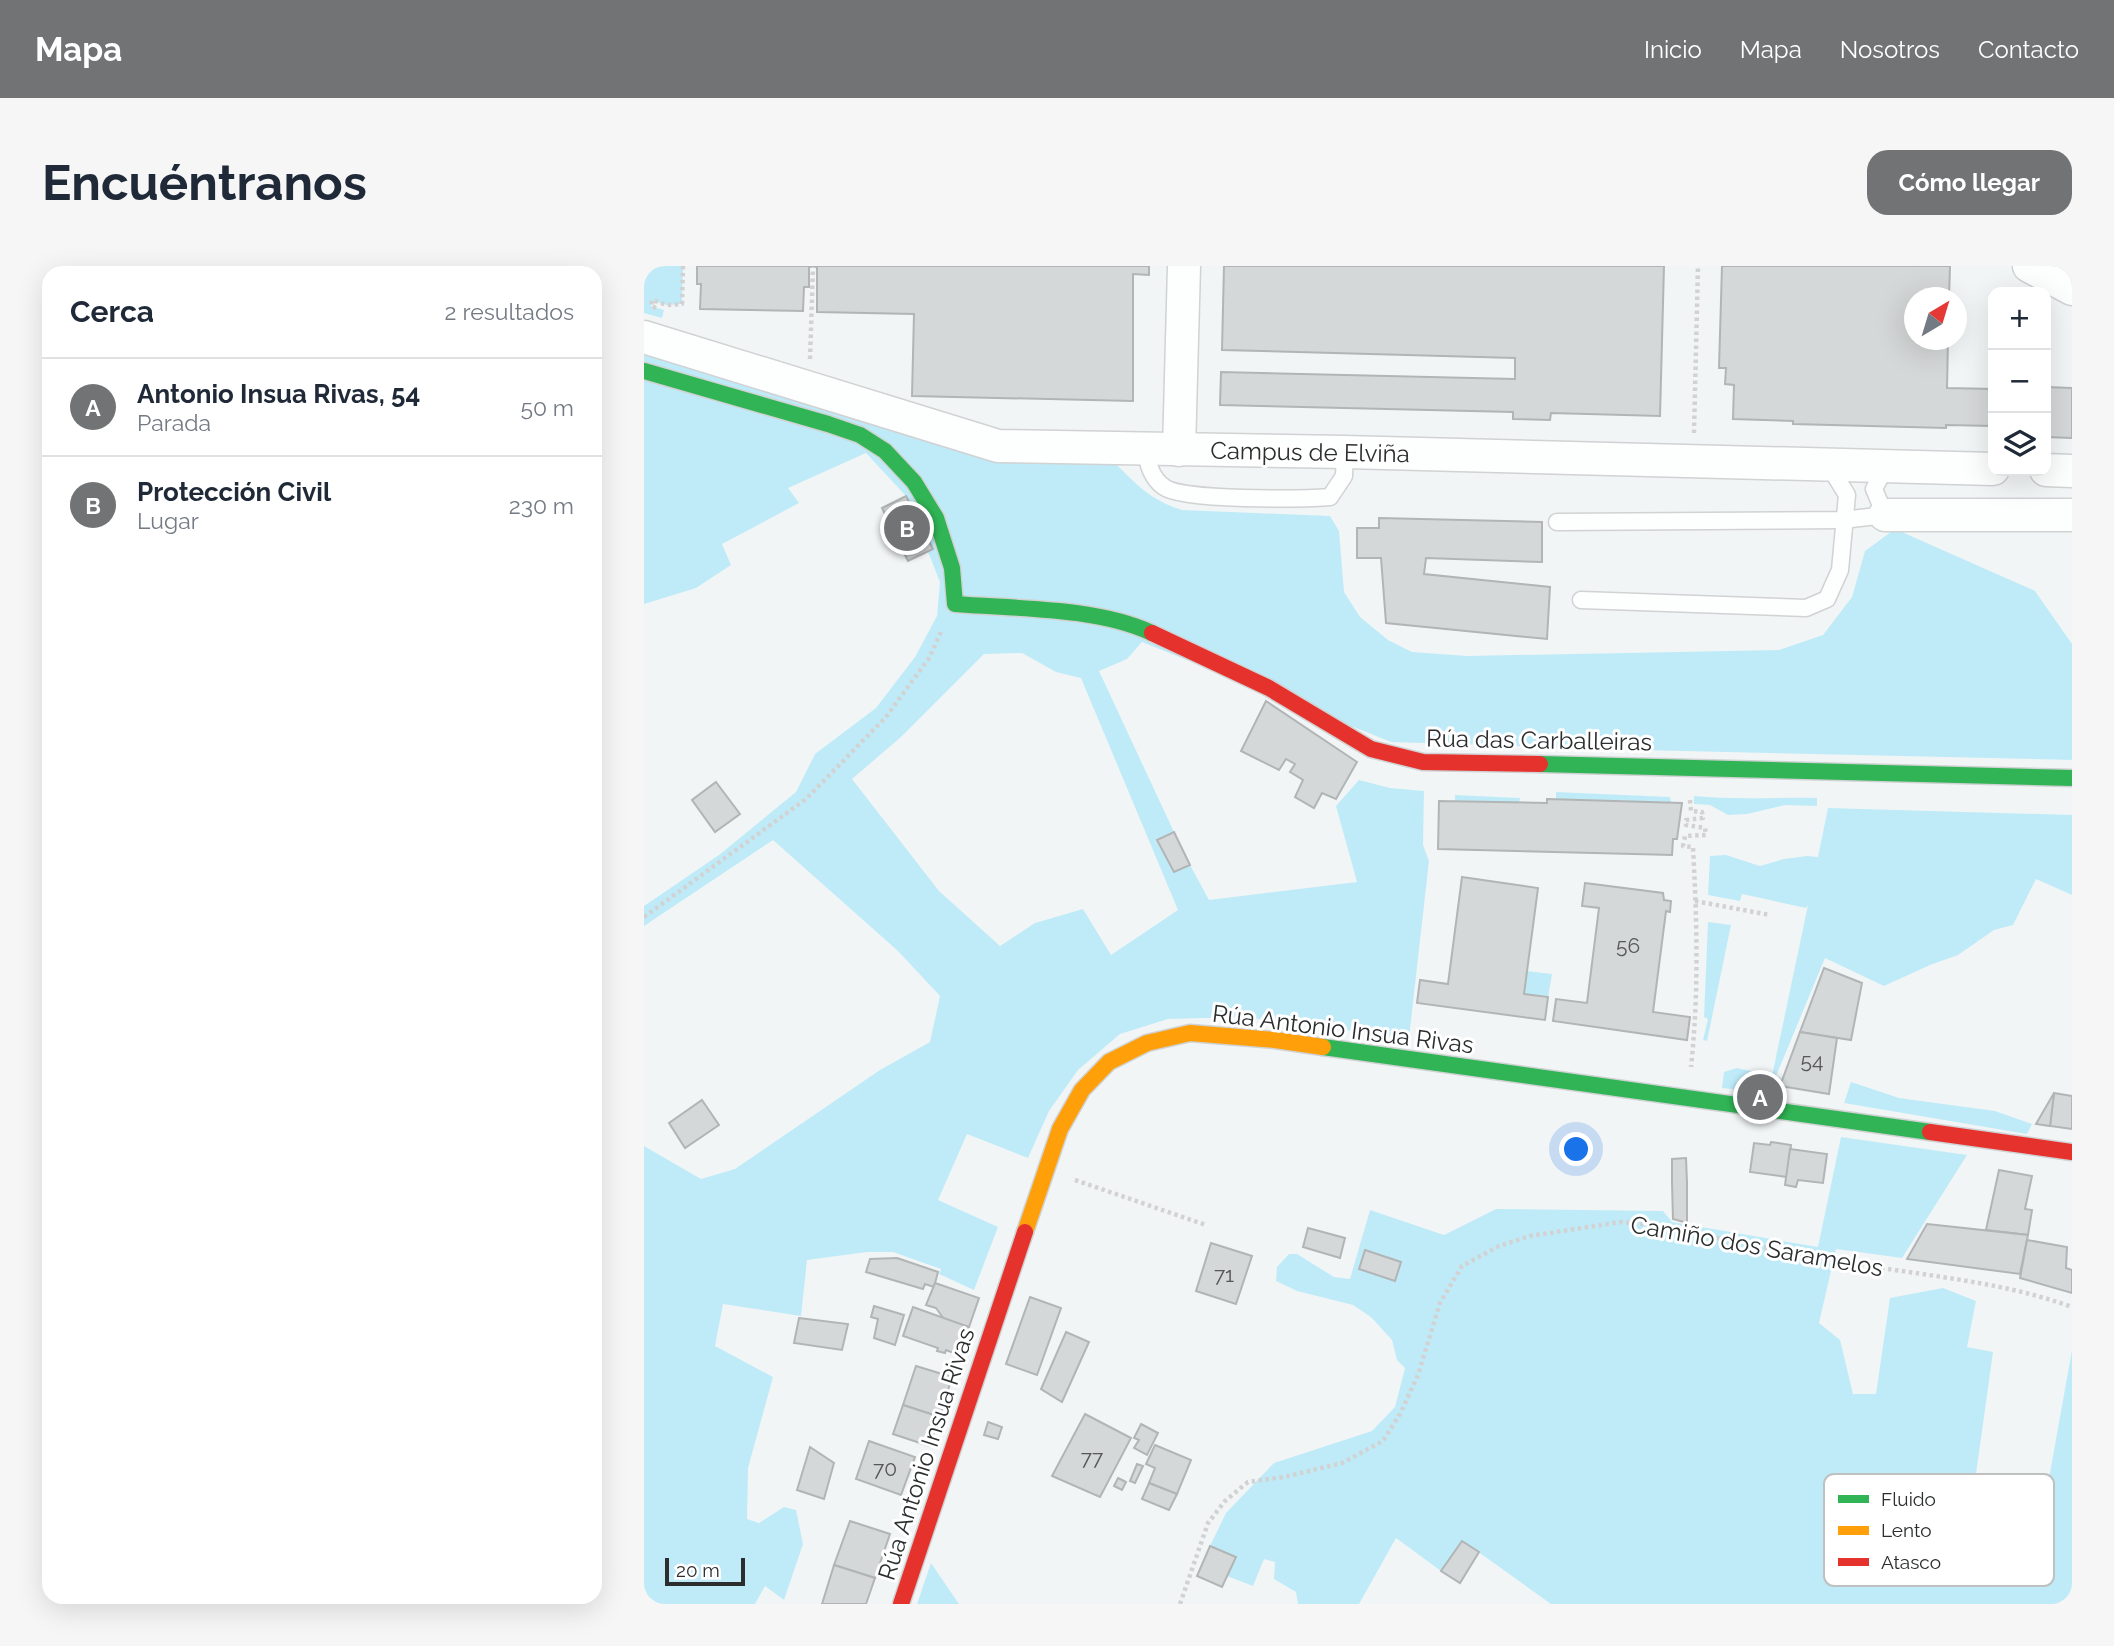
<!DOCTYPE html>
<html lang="es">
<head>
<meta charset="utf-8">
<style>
	body { margin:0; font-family:Raleway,sans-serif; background:#f6f6f7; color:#1f2937 }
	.controls { position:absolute; right:21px; top:21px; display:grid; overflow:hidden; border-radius:14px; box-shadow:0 7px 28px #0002 }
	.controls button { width:63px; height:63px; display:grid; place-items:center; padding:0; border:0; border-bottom:2px solid #e0e1e3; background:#fff; color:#1f2937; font:35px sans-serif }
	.compass { position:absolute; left:1260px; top:21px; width:63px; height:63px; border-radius:50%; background:#fff; box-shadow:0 7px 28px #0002; rotate:38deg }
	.scale { position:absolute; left:21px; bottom:18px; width:80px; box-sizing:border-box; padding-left:7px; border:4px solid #2b2d2e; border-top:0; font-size:19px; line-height:24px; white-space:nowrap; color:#2b2d2e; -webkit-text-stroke:5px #fff; paint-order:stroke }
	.you { position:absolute; left:933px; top:884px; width:24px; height:24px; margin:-18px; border:5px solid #fff; border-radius:50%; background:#1a73e8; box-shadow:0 0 0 10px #1a73e833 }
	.badge { display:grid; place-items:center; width:46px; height:46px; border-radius:50%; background:#717374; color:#fff; font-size:23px; font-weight:700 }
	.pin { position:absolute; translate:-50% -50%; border:4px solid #fff; box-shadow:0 2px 7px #0006 }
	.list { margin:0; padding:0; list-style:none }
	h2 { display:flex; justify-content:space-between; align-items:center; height:91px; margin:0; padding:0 28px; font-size:30px }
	h2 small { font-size:23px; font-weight:400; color:#747a83 }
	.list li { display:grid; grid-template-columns:46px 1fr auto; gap:21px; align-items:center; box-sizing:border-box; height:98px; padding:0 28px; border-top:2px solid #e0e1e3 }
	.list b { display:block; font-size:26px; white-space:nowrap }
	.list p { margin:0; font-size:23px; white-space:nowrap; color:#747a83 }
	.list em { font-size:23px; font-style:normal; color:#747a83 }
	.icon { flex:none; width:38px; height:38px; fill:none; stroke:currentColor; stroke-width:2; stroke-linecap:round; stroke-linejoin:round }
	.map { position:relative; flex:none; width:1428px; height:1338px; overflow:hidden; border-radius:21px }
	header { display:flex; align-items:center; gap:42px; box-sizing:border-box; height:98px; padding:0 35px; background:#717374; color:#fff }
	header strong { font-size:33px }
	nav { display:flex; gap:38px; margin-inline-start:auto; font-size:24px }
	.intro { display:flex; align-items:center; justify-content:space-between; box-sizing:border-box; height:168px; padding:0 42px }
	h1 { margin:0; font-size:49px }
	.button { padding:18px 32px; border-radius:21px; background:#717374; color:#fff; font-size:24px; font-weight:700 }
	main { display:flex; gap:42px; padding:0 42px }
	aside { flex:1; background:#fff; border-radius:21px; box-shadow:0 7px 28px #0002 }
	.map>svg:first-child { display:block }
	.green { fill:#bfebf8; fill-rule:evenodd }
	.building { fill:#d5d8d8; stroke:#b2b5b5; stroke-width:2 }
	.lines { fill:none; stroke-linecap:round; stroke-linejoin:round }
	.lane-casing { stroke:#d0d2d3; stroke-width:19 }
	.street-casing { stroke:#d0d2d3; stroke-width:35 }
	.fast-casing { stroke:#d0d2d3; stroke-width:19 }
	.slow-casing { stroke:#d0d2d3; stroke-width:19 }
	.jam-casing { stroke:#d0d2d3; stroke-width:19 }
	.path { stroke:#d2d2d3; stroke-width:4.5; stroke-dasharray:3.5 3.5; stroke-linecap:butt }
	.lane { stroke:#fdfefe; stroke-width:16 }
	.street { stroke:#fdfefe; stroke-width:32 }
	.fast { stroke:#30b455; stroke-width:16 }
	.slow { stroke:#ff9f0a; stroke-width:16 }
	.jam { stroke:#e5322d; stroke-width:16 }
	.labels { text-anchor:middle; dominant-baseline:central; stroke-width:6; stroke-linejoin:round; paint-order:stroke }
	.number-label { font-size:21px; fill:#565858 }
	.street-label { font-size:24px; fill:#2b2d2e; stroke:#fff }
	.key { fill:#fff; stroke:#bfc0c0; stroke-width:2 }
	.key-label { font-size:19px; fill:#2b2d2e }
</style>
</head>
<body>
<header>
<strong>Mapa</strong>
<nav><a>Inicio</a><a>Mapa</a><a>Nosotros</a><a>Contacto</a></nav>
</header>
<div class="intro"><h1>Encuéntranos</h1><a class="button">Cómo llegar</a></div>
<main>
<aside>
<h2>Cerca<small>2 resultados</small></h2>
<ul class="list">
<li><span class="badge">A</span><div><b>Antonio Insua Rivas, 54</b><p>Parada</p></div><em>50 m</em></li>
<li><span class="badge">B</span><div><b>Protección Civil</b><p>Lugar</p></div><em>230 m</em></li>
</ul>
</aside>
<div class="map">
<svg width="1428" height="1338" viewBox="0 0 1428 1338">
	<rect width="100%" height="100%" fill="#f2f5f6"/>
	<g class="green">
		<polygon points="0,0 39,0 38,38 23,39 8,35 7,40 20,44 18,52 0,47"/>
		<path d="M0,78L469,195C492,218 506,234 538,244L686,250L695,265L700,326L716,351L744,374L768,386L823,390L1135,384L1179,369L1208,331L1221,285L1251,263L1391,325L1428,378V494L995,484L747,476L498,376L483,393L455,405L530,566L513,574L530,606L546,599L565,634L713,616L692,540L715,514L746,522L780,525L779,579L785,595L765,772L598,751L524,753L476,768L434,804L405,845L384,892L323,868L294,934L354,961L330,1024L295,1008L297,1003L249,986H223L163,994L157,1050L79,1038L71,1080L129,1111L104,1202L103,1253L115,1257L140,1241L152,1244L159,1278L140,1334L121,1320L111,1338H0V880L57,913L91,903L236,804L286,776L296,730L254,685L129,574L0,660V640L75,589L152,526L171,488L232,442L271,391L293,350L296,316L262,230L222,187L144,222L155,237L78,278L87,299L52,322L0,338ZM378,387L412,406L437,412L534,644L467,689L439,643L391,657L356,680L295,625L208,513L257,471L340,388Z"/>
		<polygon points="912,526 1026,531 1027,536 912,533"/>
		<polygon points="811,529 876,532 875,537 811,535"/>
		<path d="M1050,530C1090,534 1132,531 1173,532V540L1141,539L1103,548L1084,549L1066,539L1050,538Z"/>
		<polygon points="1184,542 1428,549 1428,629 1392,613 1369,659 1350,664 1314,689 1286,699 1240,720 1181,692 1132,810 1137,812 1136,828 1078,822 1080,806 1093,802 1128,810 1164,639 1162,642 1098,628 1096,635 1064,629 1066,590 1082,589 1116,600 1140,593 1163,590 1174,591"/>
		<polygon points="1064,656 1087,659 1063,775 1059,774 1064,753 1060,751"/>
		<polygon points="883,705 908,708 904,731 880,728"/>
		<polygon points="1207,816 1255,832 1351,845 1388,858 1383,868 1200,837"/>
		<polygon points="1197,871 1323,889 1258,992 1192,983 1175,1057 1196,1074 1209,1128 1232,1128 1246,1032 1299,1022 1332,1035 1323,1081 1349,1086 1332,1208 1402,1229 1428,1084 1428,1338 907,1338 819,1275 797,1305 752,1272 715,1338 654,1338 652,1326 630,1313 631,1296 620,1293 609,1320 583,1310 592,1291 566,1280 582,1247 630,1197 728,1165 751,1141 761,1102 753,1094 748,1074 727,1051 709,1039 653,1025 632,1015 633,1001 645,988 653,988 690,1011 706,1013 726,944 800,969 852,943 1019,945 1028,956 1174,981"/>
		<polygon points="287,1297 315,1338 273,1338"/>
	</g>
	<g class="building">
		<polygon points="53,0 505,0 505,9 489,8 489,135 268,130 270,48 173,46 173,1 165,1 165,21 160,21 159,45 56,43 57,18 53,18"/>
		<polygon points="580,0 1020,0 1016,150 907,147 906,154 869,153 869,146 576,139 577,106 871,113 871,92 578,84"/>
		<polygon points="1078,0 1306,0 1305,32 1270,32 1270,74 1304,74 1303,122 1349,123 1349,160 1302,159 1302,162 1149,158 1149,155 1089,153 1090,119 1081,118 1082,102 1075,102"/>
		<polygon points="1402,121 1428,122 1428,172 1402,171"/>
		<polygon points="262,230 289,283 264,295 238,242"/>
		<polygon points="735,252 898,256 898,296 782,292 780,308 906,321 903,373 742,357 737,292 713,292 713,262 735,262"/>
		<polygon points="622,435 713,496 692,533 678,527 670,542 651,531 659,514 646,506 651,498 642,493 635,504 597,485"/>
		<polygon points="72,516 96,548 71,566 48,534"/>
		<polygon points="903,533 1038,537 1033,573 1029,573 1028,589 794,583 795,535 903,537"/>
		<polygon points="530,566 546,599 530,606 513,574"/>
		<polygon points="818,611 894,622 880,728 904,731 901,754 773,737 776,714 804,718"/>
		<polygon points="941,617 1019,627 1020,634 1027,635 1026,646 1022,645 1009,746 1046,751 1043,774 909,755 912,733 943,737 955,642 938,640"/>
		<polygon points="1180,702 1218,717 1207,774 1156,766"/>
		<polygon points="1156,766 1193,772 1185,828 1136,820"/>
		<polygon points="1410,827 1428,830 1428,863 1406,860"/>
		<polygon points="1410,827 1406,860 1392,858"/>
		<polygon points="58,834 75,859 41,882 25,857"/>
		<polygon points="1127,876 1147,879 1143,911 1106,906 1110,877 1126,879"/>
		<polygon points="1146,883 1183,888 1179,917 1154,914 1152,921 1141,919"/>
		<polygon points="1042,892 1043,917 1043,957 1029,953 1028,917 1028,893"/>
		<polygon points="1355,904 1388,910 1381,943 1388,944 1384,969 1342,964"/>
		<polygon points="1283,958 1384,969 1376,1008 1263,993"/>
		<polygon points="664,962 701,972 696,992 659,981"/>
		<polygon points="1383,974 1423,981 1422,1002 1428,1004 1428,1027 1376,1012"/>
		<polygon points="567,977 608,990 592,1038 552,1025"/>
		<polygon points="721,984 757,996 751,1015 715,1003"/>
		<polygon points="253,992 294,1006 290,1021 281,1018 279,1023 222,1006 226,993"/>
		<polygon points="291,1017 335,1032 325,1061 300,1053 292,1042 282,1039"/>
		<polygon points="386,1031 417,1042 393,1109 362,1098"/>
		<polygon points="230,1040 260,1049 251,1079 230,1072 234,1053 227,1051"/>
		<polygon points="269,1041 325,1061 315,1089 302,1084 301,1087 293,1085 294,1082 259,1070"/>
		<polygon points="155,1052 204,1058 198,1084 150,1077"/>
		<polygon points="422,1066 445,1076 418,1136 397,1123"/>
		<polygon points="272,1100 308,1111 296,1151 259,1139"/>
		<polygon points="259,1139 296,1151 285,1180 249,1168"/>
		<polygon points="441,1148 487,1172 456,1231 408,1210"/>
		<polygon points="344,1156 358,1161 354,1173 340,1169"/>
		<polygon points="497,1158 514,1167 503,1189 490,1182 495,1174 490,1172"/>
		<polygon points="225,1175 271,1191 257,1229 212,1213"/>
		<polygon points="511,1179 547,1194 533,1228 505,1217 511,1202 502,1198"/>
		<polygon points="166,1181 190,1197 180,1233 153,1224"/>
		<polygon points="493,1198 499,1200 491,1217 486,1215"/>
		<polygon points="474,1212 482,1216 478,1224 470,1220"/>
		<polygon points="505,1217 533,1228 525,1244 498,1233"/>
		<polygon points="206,1255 246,1268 231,1312 190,1299"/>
		<polygon points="818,1275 835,1286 816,1317 797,1305"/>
		<polygon points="566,1280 592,1291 578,1321 553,1310"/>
		<polygon points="190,1299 231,1312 222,1338 178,1338"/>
	</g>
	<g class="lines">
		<g class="lane-casing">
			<g id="lane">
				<path d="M502,184C503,197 508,213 520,221C538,235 658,233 686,231L700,210L701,186"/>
				<polyline points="913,256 1199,254 1241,249 1230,223 1242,200"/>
				<polyline points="937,334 1162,342 1183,333 1196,304 1203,229 1184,198"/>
			</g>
		</g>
		<g class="street-casing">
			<g id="street">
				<polyline points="1385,0 1428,23"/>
				<polyline points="0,71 354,180 701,186 1349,203"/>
				<polyline points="535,184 540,0"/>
				<polyline points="1402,204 1428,205"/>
				<polyline points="1241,249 1428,249"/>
			</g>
		</g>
		<g class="fast-casing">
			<g id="fast">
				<path d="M0,105L184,158L216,169L241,185L270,216L292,252L308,302L311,338C373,343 452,341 508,367"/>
				<polyline points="896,498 1428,512"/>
				<polyline points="679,781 1286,866"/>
			</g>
		</g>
		<g class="slow-casing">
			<polyline id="slow" points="381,966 416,863 438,824 465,796 503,777 546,767 631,774 679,781"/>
		</g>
		<g class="jam-casing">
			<g id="jam">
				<polyline points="508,367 625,422 727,483 779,496 896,498"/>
				<polyline points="1286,866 1428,886"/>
				<polyline points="257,1338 381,966"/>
			</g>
		</g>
		<g class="path">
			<polyline points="12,42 7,40 8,34 23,39 38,38 39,0"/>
			<polyline points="166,93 169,1"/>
			<polyline points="1050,167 1054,0"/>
			<path d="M1046,534L1047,545L1058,546L1059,552L1042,554V559L1061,562L1062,569L1041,570L1039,580L1049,581C1053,656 1055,726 1047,801"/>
			<polyline points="1051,635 1126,649"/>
			<polyline points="0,651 162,533 242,451 285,392 298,364"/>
			<polyline points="431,914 562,959"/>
			<path d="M536,1338L564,1257L581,1235L604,1216L640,1211L698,1197L739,1175L756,1148L774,1109L796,1037L818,1000L855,980L886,970L977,956L1009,959C1081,974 1152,988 1224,1000C1293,1011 1362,1017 1428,1041"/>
		</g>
		<use href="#lane" class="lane"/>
		<use href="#street" class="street"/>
		<use href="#fast" class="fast"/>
		<use href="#slow" class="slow"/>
		<use href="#jam" class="jam"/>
	</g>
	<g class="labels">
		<g class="number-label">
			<text x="984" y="679">56</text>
			<text x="1168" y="794">54</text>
			<text x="580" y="1008">71</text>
			<text x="448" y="1191">77</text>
			<text x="241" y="1202">70</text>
		</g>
		<g class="street-label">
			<text transform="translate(666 186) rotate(1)">Campus de Elviña</text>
			<text transform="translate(895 474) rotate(1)">Rúa das Carballeiras</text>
			<text transform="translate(699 763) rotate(7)">Rúa Antonio Insua Rivas</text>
			<text transform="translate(1113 980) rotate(10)">Camiño dos Saramelos</text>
			<text transform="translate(282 1188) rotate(-72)">Rúa Antonio Insua Rivas</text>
		</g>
	</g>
	<rect x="1180" y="1208" width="230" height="112" rx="10" class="key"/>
	<rect x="1194" y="1229" width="31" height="8" fill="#30b455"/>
	<rect x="1194" y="1260" width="31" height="9" fill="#ff9f0a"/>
	<rect x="1194" y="1292" width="31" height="8" fill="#e5322d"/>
	<g class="key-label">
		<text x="1237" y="1240">Fluido</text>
		<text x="1237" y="1271">Lento</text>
		<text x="1237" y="1303">Atasco</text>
	</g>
</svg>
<div class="controls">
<button>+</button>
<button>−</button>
<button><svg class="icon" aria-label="layers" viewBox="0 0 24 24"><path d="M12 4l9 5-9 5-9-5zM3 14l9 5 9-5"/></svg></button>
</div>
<svg class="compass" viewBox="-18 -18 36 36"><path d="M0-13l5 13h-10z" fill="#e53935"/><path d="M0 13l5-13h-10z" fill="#747a83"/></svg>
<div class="scale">20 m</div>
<div class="you"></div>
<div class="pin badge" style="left:1116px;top:831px">A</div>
<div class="pin badge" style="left:263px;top:262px">B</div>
</div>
</main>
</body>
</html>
